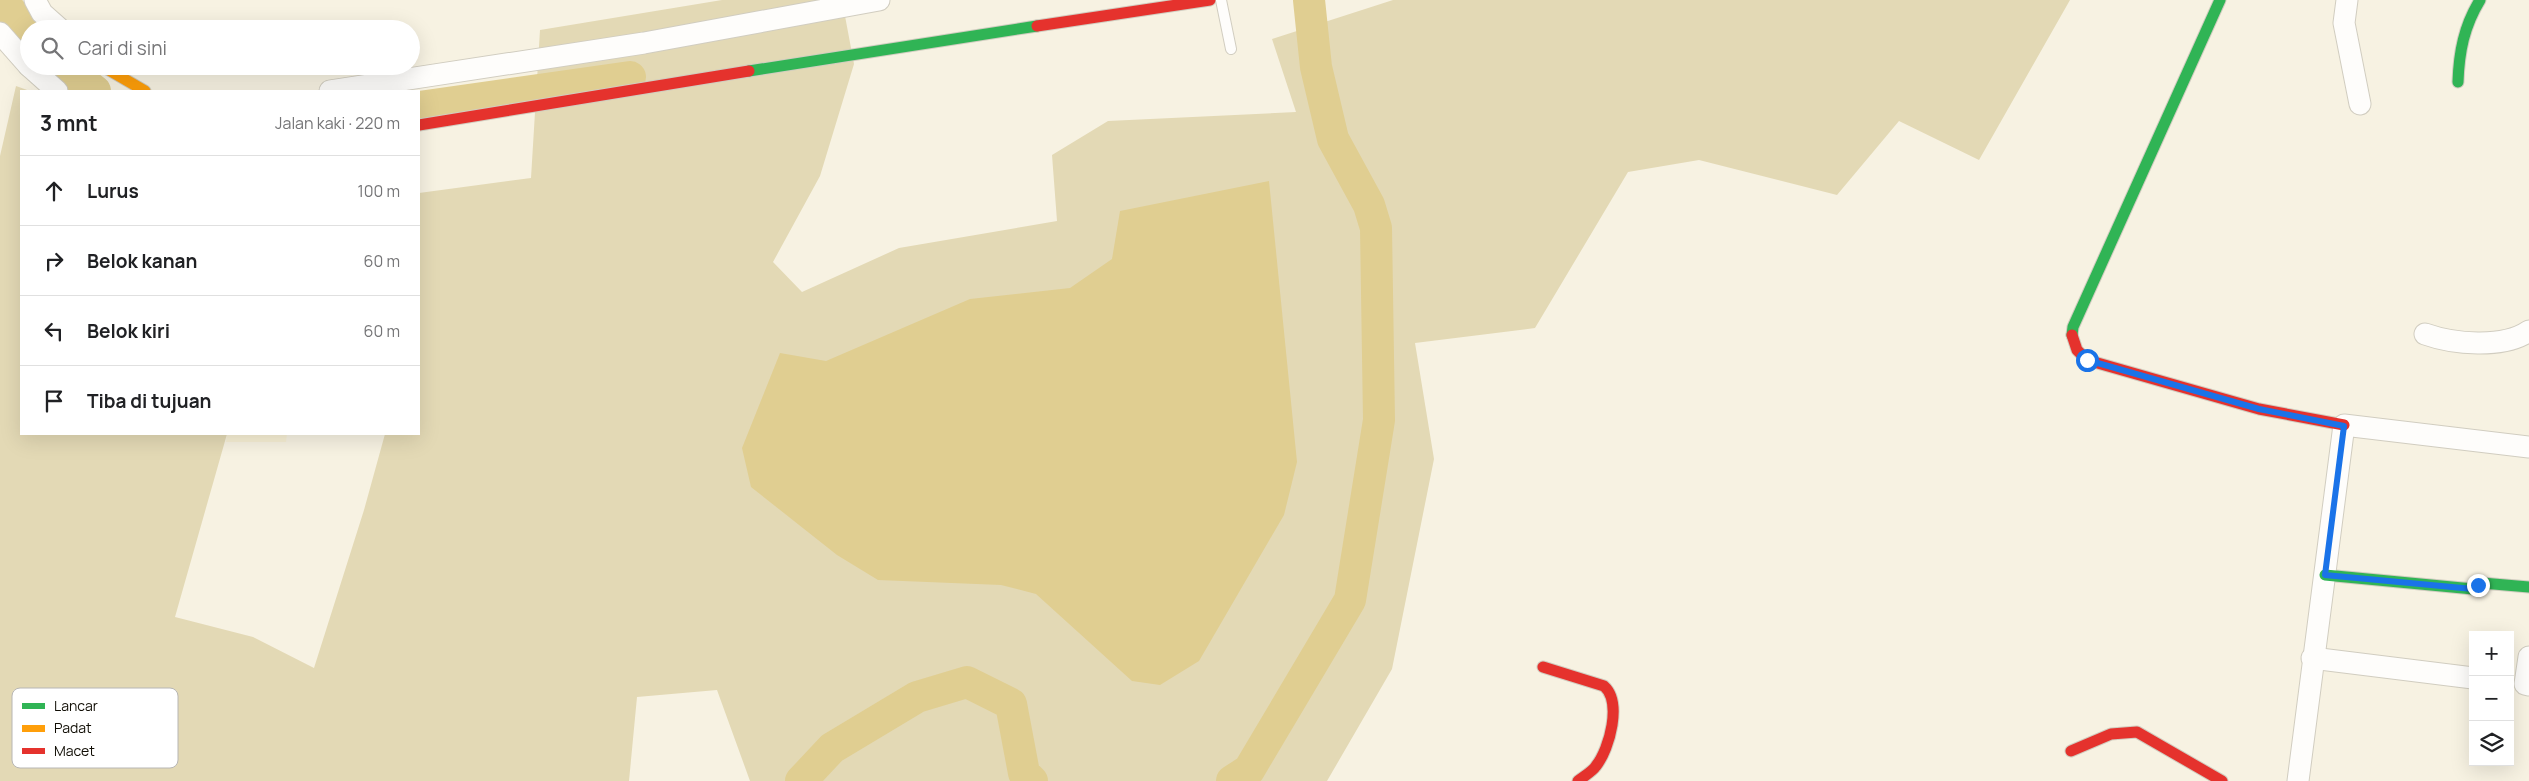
<!DOCTYPE html>
<html lang="id">
<head>
<meta charset="utf-8">
<style>
	body { margin:0; font-family:Manrope,sans-serif; background:#f2f2f2; color:#202124 }
	.controls { position:absolute; right:15px; bottom:15px; display:grid; overflow:hidden; border-radius:0px; box-shadow:0 5px 20px #0002 }
	.controls button { width:45px; height:45px; display:grid; place-items:center; padding:0; border:0; border-bottom:1px solid #e0e0e0; background:#fff; color:#202124; font:25px sans-serif }
	.stop { position:absolute; width:15px; height:15px; margin:-11px; border:4px solid #1a73e8; border-radius:50%; background:#fff }
	.stop.end { background:#1a73e8; border-color:#fff; box-shadow:0 1px 5px #0008 }
	.list { margin:0; padding:0; list-style:none }
	h2 { display:flex; justify-content:space-between; align-items:center; height:65px; margin:0; padding:0 20px; font-size:21px }
	h2 small { font-size:16px; font-weight:400; color:#757577 }
	.list li { display:grid; grid-template-columns:32px 1fr auto; gap:15px; align-items:center; box-sizing:border-box; height:70px; padding:0 20px; border-top:1px solid #e0e0e0 }
	.list b { display:block; font-size:19px; white-space:nowrap }
	.list em { font-size:16px; font-style:normal; color:#757577 }
	.icon { flex:none; width:28px; height:28px; fill:none; stroke:currentColor; stroke-width:2; stroke-linecap:round; stroke-linejoin:round }
	.map { position:relative; flex:none; width:2529px; height:781px; overflow:hidden }
	.search { position:absolute; background:#fff; box-shadow:0 5px 20px #0002; left:20px; top:20px; width:400px; height:55px; display:flex; align-items:center; gap:12px; box-sizing:border-box; padding:0 18px; border-radius:28px; color:#757577; font-size:19px }
	.panel { position:absolute; background:#fff; box-shadow:0 5px 20px #0002; left:20px; top:90px; width:400px; height:345px; border-radius:0px }
	.map>svg:first-child { display:block }
	.built { fill:#f7efd4 }
	.green { fill:#e3d9b5 }
	.water { fill:#e0ce91 }
	.lines { fill:none; stroke-linecap:round; stroke-linejoin:round }
	.river { stroke:#e0ce91; stroke-width:32 }
	.lane-casing { stroke:#d1cdc0; stroke-width:12 }
	.street-casing { stroke:#d1cdc0; stroke-width:23 }
	.fast-casing { stroke:#d1cdc0; stroke-width:13 }
	.slow-casing { stroke:#d1cdc0; stroke-width:13 }
	.jam-casing { stroke:#d1cdc0; stroke-width:13 }
	.lane { stroke:#fefdfb; stroke-width:10 }
	.street { stroke:#fefdfb; stroke-width:21 }
	.fast { stroke:#30b455; stroke-width:11 }
	.slow { stroke:#ff9f0a; stroke-width:11 }
	.jam { stroke:#e5322d; stroke-width:11 }
	.route { stroke:#1a73e8; stroke-width:6 }
	.key { fill:#fff; stroke:#b7b6b4; stroke-width:1 }
	.key-label { font-size:14px; fill:#100d04 }
</style>
</head>
<body>
<div class="map">
<svg width="2529" height="781" viewBox="0 0 2529 781">
	<rect width="100%" height="100%" fill="#f7f2e2"/>
	<polygon class="built" points="227,434 287,434 286,442 226,442"/>
	<polygon class="green" points="722,0 842,0 854,64 820,176 773,262 802,292 899,248 1057,221 1052,155 1108,121 1296,112 1272,39 1393,0 2070,0 1979,160 1899,121 1837,195 1699,160 1628,172 1535,328 1415,343 1434,459 1392,669 1327,781 750,781 717,690 637,697 629,781 0,781 0,156 16,86 30,91 21,91 21,434 227,434 175,617 253,637 314,668 364,510 385,434 419,434 419,193 531,178 540,30"/>
	<polygon class="water" points="1269,181 1297,462 1284,515 1199,661 1160,685 1132,681 1036,594 1001,585 878,580 837,555 751,487 742,448 780,353 826,361 970,299 1070,288 1112,259 1120,211"/>
	<g class="lines">
		<g class="river">
			<polyline points="1,0 29,32"/>
			<polyline points="63,66 95,91"/>
			<polyline points="419,107 630,77"/>
			<polyline points="801,781 832,748 917,697 967,682 1011,704 1024,773 1032,781"/>
			<polyline points="1232,781 1249,770 1350,600 1379,420 1376,228 1369,205 1333,139 1316,67 1309,0"/>
		</g>
		<g class="lane-casing">
			<polyline id="lane" points="1221,0 1231,49"/>
		</g>
		<g class="street-casing">
			<g id="street">
				<polyline points="35,0 42,13 60,29"/>
				<polyline points="2347,0 2344,23 2360,104"/>
				<polyline points="0,33 29,66"/>
				<polyline points="29,66 57,91"/>
				<polyline points="330,91 644,43 879,0"/>
				<path d="M2425,334C2453,344 2503,349 2529,331"/>
				<polyline points="2529,657 2525,684 2529,685"/>
				<polyline points="2312,658 2473,678"/>
				<polyline points="2298,781 2344,425 2529,447"/>
			</g>
		</g>
		<g class="fast-casing">
			<g id="fast">
				<polyline points="749,71 1037,26"/>
				<path d="M2458,82C2459,52 2464,26 2480,0"/>
				<polyline points="2072,335 2073,327 2220,0"/>
				<polyline points="2325,575 2473,589 2482,583 2529,587"/>
			</g>
		</g>
		<g class="slow-casing">
			<polyline id="slow" points="102,66 145,91"/>
		</g>
		<g class="jam-casing">
			<g id="jam">
				<polyline points="1037,26 1210,0"/>
				<polyline points="419,125 749,71"/>
				<polyline points="2072,335 2077,350 2087,360 2259,409 2344,425"/>
				<path d="M1543,667L1604,686C1622,702 1610,748 1596,766C1592,772 1584,776 1578,781"/>
				<polyline points="2071,751 2111,734 2137,732 2222,781"/>
			</g>
		</g>
		<use href="#lane" class="lane"/>
		<use href="#street" class="street"/>
		<use href="#fast" class="fast"/>
		<use href="#slow" class="slow"/>
		<use href="#jam" class="jam"/>
	</g>
	<g class="lines">
		<polyline class="route" points="2087,360 2259,409 2344,426 2325,575 2473,589 2478,585"/>
	</g>
	<rect x="12" y="688" width="166" height="80" rx="8" class="key"/>
	<rect x="22" y="703" width="23" height="6" fill="#30b455"/>
	<rect x="22" y="725" width="23" height="7" fill="#ff9f0a"/>
	<rect x="22" y="748" width="23" height="6" fill="#e5322d"/>
	<g class="key-label">
		<text x="54" y="711">Lancar</text>
		<text x="54" y="733">Padat</text>
		<text x="54" y="756">Macet</text>
	</g>
</svg>
<div class="controls">
<button>+</button>
<button>−</button>
<button><svg class="icon" aria-label="layers" viewBox="0 0 24 24"><path d="M12 4l9 5-9 5-9-5zM3 14l9 5 9-5"/></svg></button>
</div>
<div class="stop" style="left:2087px;top:360px"></div>
<div class="stop end" style="left:2478px;top:585px"></div>
<div class="search"><svg class="icon" aria-label="search" viewBox="0 0 24 24"><circle cx="10" cy="10" r="6"/><path d="M15 15l6 6"/></svg>Cari di sini</div>
<section class="panel">
<h2>3 mnt<small>Jalan kaki · 220 m</small></h2>
<ul class="list">
<li><svg class="icon" aria-label="ahead" viewBox="0 0 24 24"><path d="M12 20V5M6 11l6-6 6 6"/></svg><div><b>Lurus</b></div><em>100 m</em></li>
<li><svg class="icon" aria-label="right" viewBox="0 0 24 24"><path d="M7 20v-9h11M14 6l5 5-5 5"/></svg><div><b>Belok kanan</b></div><em>60 m</em></li>
<li><svg class="icon" aria-label="left" viewBox="0 0 24 24"><path d="M17 20v-9H6M10 6l-5 5 5 5"/></svg><div><b>Belok kiri</b></div><em>60 m</em></li>
<li><svg class="icon" aria-label="arrive" viewBox="0 0 24 24"><path d="M6 21V4h12l-3 4 3 4H6"/></svg><div><b>Tiba di tujuan</b></div></li>
</ul>
</section>
</div>
</body>
</html>
